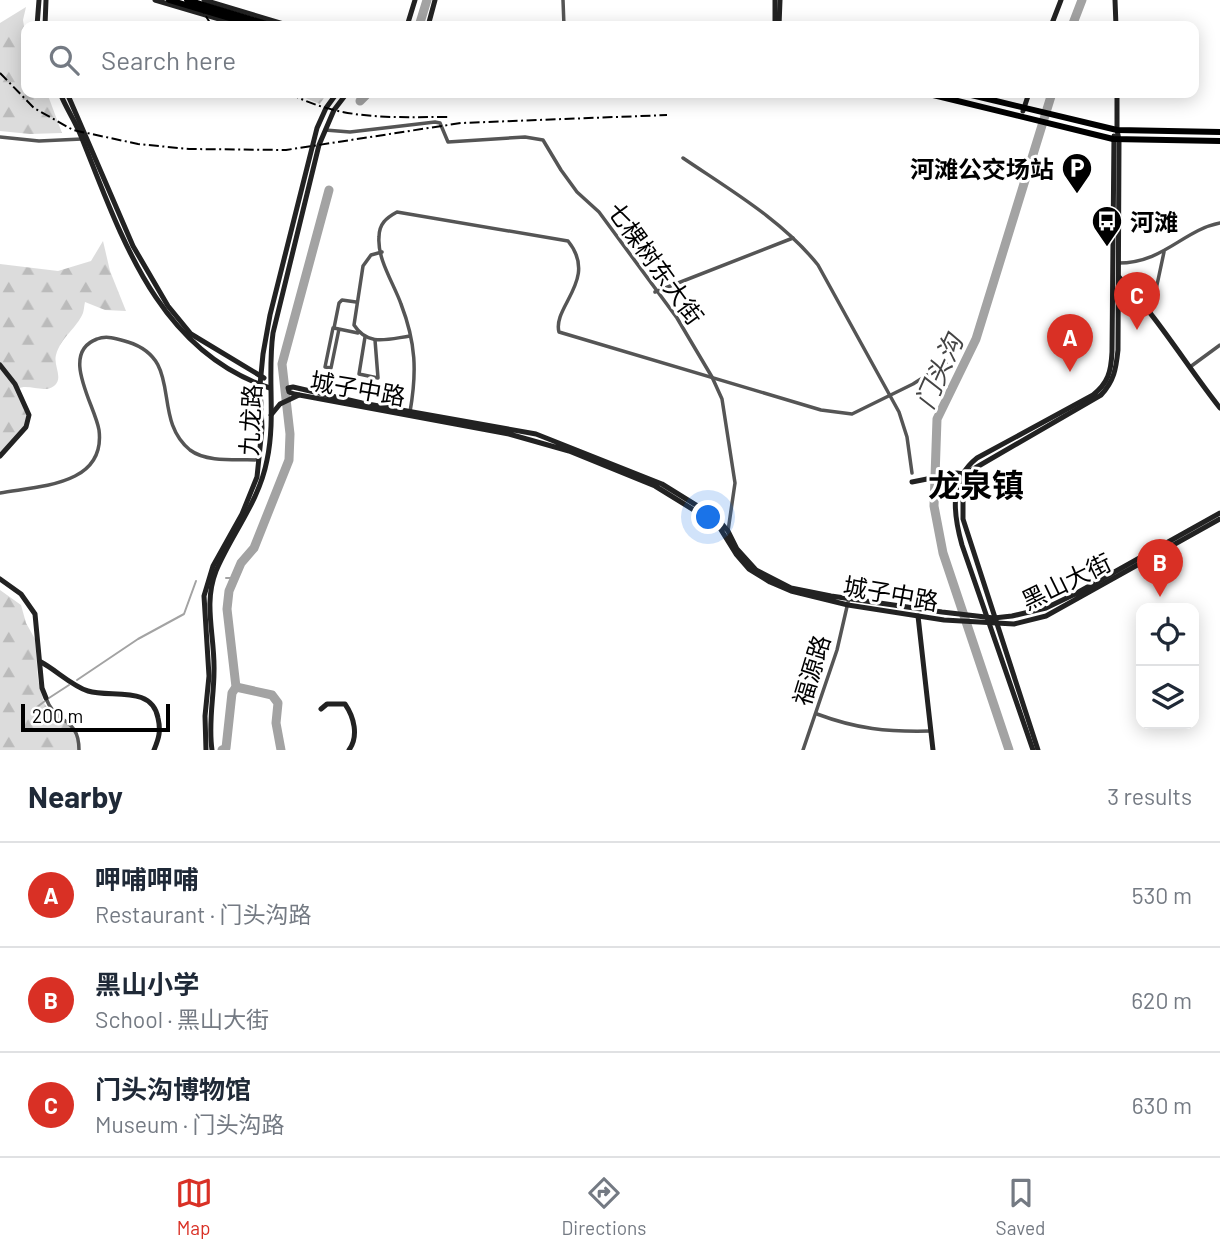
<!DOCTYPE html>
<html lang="en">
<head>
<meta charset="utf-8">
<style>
	body { margin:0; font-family:Barlow,"Noto Sans SC",sans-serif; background:#f6f6f7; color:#1f2937 }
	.controls { position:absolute; right:21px; bottom:21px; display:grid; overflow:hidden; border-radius:14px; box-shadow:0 4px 18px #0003 }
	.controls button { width:63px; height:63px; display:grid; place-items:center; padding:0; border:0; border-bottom:2px solid #e0e1e3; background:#fff; color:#1f2937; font:35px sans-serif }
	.scale { position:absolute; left:21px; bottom:18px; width:149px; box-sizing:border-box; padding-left:7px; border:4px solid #000; border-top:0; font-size:19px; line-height:24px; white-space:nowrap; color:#000; -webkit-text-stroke:5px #fff; paint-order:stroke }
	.you { position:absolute; left:709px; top:518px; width:24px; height:24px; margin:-18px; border:5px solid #fff; border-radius:50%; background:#1a73e8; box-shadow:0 0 0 10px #1a73e833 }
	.badge { display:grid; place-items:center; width:46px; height:46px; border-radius:50%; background:#d93025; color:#fff; font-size:23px; font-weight:700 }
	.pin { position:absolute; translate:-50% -58px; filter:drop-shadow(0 2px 4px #0008) }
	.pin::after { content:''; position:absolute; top:37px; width:24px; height:21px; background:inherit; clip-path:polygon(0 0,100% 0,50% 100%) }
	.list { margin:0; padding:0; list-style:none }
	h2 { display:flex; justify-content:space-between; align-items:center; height:91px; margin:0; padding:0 28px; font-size:30px }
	h2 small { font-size:23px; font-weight:400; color:#747a83 }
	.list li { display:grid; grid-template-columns:46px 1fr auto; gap:21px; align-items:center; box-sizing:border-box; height:105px; padding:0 28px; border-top:2px solid #e0e1e3 }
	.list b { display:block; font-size:26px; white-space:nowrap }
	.list p { margin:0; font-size:23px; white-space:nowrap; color:#747a83 }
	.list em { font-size:23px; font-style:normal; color:#747a83 }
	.icon { flex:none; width:38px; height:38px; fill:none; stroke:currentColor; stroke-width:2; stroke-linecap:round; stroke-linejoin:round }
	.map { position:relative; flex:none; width:1220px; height:750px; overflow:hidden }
	.search { position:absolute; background:#fff; box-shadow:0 4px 18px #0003; left:21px; right:21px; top:21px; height:77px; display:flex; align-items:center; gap:18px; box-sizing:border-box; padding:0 24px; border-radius:14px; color:#747a83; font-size:26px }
	.sheet { height:406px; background:#fff }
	nav { display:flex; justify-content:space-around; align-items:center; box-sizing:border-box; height:98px; border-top:2px solid #e0e1e3; background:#fff; font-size:19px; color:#747a83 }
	nav a { display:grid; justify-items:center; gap:4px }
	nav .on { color:#d93025 }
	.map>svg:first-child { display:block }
	.forest { fill:url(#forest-firs) }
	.park { fill:url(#park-crowns) }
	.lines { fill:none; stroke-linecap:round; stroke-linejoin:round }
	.stream { stroke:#a3a3a3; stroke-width:2 }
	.river { stroke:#a3a3a3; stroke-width:9 }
	.street { stroke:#555; stroke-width:3.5 }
	.secondary { stroke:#222; stroke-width:5 }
	.primary { stroke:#000; stroke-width:6 }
	.rail { stroke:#000; stroke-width:2; stroke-dasharray:10 3.5 2 3.5; stroke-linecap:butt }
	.labels { text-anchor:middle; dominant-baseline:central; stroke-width:6; stroke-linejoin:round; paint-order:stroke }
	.poi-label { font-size:24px; font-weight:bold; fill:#000; stroke:#fff; text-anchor:end }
	.street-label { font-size:24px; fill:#000; stroke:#fff }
	.water-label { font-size:26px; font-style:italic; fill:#444; stroke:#fff }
	.district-label { font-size:32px; font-weight:bold; fill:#000; stroke:#fff }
</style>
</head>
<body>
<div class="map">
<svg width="1220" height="750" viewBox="0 0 1220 750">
	<defs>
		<pattern id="forest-firs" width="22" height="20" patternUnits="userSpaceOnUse" patternTransform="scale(1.75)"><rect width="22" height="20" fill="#dcdcdc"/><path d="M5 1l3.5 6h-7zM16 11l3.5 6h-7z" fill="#bbb"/></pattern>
		<pattern id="park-crowns" width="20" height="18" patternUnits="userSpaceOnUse" patternTransform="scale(1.75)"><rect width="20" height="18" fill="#dcdcdc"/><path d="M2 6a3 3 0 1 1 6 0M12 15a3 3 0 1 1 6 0" fill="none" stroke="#bbb"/></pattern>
	</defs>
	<rect width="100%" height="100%" fill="#fff"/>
	<g class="forest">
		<polygon points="26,7 23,20 26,39 26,93 47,93 62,133 30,134 0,131 0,23"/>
		<path d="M103,241L110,271L126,311L105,310L85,302C84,306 84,310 83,313C77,328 61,337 56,355C53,366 64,378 54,386C43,394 29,383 17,389L30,420L0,455V264L58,271L91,261Z"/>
		<polygon points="0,590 21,605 26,623 35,639 38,680 44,703 50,712 69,726 79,739 78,750 0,750"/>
	</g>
	<polygon class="park" points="293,93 327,93 320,104"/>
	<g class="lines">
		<g class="stream">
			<polyline points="226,578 235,578"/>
			<polyline points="77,680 138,639 184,614 196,581"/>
			<polyline points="49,698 69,685"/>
			<polyline points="37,707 45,701"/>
		</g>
		<g class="river">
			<polyline points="419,26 427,0"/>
			<polyline points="1072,26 1082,0"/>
			<polyline points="360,101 368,93"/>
			<polyline points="236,687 272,695 278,703 276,723 281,750"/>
			<polyline points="222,750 226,748 232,693 236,687 227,609 229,591 241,563 254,548 289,460 290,434 282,364 329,190"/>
			<polyline points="1009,750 943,553 934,506 937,419 976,339 1052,93"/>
		</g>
		<g class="street">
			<polyline points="563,0 564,26"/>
			<polyline points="325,130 350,132 435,122 440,123 448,142 525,137 543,140 561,170 577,192 599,212 677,318 712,377 722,399 735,483 728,531"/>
			<polyline points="0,137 39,141 82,139"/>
			<path d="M683,158C730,190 782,220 818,265L899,412L907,437L912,473"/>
			<path d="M382,252L371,255L363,266L354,325C368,347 388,339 410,336"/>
			<path d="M1118,263C1164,263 1183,230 1220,223"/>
			<polyline points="655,292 793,238"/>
			<polyline points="1151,313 1164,252"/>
			<polyline points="334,328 339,303 342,300 356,302"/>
			<polyline points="339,329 331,368 325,367 333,328 334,328 358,333"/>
			<polyline points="365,337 359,374 378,378 375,340"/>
			<polyline points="1190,367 1220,345"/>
			<path d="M410,412C417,372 416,343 401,304C394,284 377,259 379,237C379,224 386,218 397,212L568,241C599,279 552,307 559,332L821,410L852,414L913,384L946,363"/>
			<path d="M0,493C38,486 106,486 99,430C95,405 59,353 97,339C107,335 118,339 128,342C185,360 150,417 190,450C207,463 238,459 258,460"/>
			<path d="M46,698C55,725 79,716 79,750"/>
			<path d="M817,714C857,729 887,732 930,731"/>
			<polyline points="803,750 837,650 849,598"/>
		</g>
		<g class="secondary">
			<polyline points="155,0 243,26"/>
			<polyline points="204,0 290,26"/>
			<polyline points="1115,0 1116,26"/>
			<polyline points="37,26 39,0"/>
			<polyline points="45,26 46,0"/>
			<polyline points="407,26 415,0"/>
			<polyline points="428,26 435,0"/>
			<polyline points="775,26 775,0"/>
			<polyline points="779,26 780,0"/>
			<polyline points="1051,26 1061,0"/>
			<path d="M60,93C66,108 75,121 81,136C121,235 157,351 270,388"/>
			<polyline points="67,93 133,246 168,306 191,334 264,378"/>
			<polyline points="1023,111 1029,93"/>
			<path d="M1119,277C1157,316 1186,365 1220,408"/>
			<polyline points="0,365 15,384 29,415 26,427 0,456"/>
			<polyline points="271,415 280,404 299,395"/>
			<polyline points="912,482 957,473 964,474"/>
			<polyline points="1220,513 1075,594 1046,608 1012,616 994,618 942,612 831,596 791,588 756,570 737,549 728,531 717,518 662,484 536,434 362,403 293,387 288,388 289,392 294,394 509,434 569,451 655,486 718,525 736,554 749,569 770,582 791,591 848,605 944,620 1014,624 1046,616 1220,519"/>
			<polyline points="0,579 21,594 35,614 42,688 46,698"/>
			<polyline points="918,616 933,750"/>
			<path d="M41,662C56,670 72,686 88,691C111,698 152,685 158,718C161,731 159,738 154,750"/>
			<path d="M321,709L327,704H345C354,717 359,736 349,750"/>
			<polyline points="206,750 205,716 209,676 204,596 213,566 242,514 257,477 262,428 260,385 263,354 270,315 317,128 326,108 337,93"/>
			<path d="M212,750C208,723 214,697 214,671C215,636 203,604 216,571C232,533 259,502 267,460C276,418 267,376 273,333L319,145L334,110L347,93"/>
			<path d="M1033,750L962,545C953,513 949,480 977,458L1093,395C1108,383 1111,372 1112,352L1114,136"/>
			<path d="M1038,750L963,519V486L970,471L1101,395C1114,381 1116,369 1118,350L1119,140L1117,130V93"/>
		</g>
		<g class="primary">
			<polyline points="169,0 256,26"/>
			<polyline points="187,0 273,26"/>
			<polyline points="925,93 1113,139 1220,141"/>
			<polyline points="963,93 1117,130 1220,132"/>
		</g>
		<g class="rail">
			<polyline points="196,0 212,26"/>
			<polyline points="0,73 34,108 73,130 138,144 189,149 286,150 461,123 667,115"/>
			<path d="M289,93C342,121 392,117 450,117"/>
		</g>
	</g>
	<defs>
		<g id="parking-pin" transform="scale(1.575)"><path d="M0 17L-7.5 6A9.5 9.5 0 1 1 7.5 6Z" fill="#000" stroke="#fff"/><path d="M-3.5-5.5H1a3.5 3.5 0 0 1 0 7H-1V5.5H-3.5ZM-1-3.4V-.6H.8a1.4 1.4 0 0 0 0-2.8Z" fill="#fff"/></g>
		<g id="bus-pin" transform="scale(1.575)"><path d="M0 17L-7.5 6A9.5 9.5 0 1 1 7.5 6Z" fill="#000" stroke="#fff"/><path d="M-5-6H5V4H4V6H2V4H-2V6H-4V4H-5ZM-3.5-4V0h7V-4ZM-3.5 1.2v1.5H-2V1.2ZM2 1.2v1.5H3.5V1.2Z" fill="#fff"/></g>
	</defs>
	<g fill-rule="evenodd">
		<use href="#parking-pin" x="1077" y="168"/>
		<use href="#bus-pin" x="1107" y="221"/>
	</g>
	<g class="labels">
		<g class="poi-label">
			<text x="1054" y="168">河滩公交场站</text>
			<text x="1130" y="221" text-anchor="start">河滩</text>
		</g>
		<g class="street-label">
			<text transform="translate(656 263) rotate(54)">七棵树东大街</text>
			<text transform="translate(358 388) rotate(10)">城子中路</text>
			<text transform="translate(250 420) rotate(-87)">九龙路</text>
			<text transform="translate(1066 581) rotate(-26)">黑山大街</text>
			<text transform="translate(891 593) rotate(10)">城子中路</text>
			<text transform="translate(811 670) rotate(-73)">福源路</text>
		</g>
		<g class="water-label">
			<text transform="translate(938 371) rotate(-66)">门头沟</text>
		</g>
		<g class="district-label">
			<text x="976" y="484">龙泉镇</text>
		</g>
	</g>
</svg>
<div class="controls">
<button><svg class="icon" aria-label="locate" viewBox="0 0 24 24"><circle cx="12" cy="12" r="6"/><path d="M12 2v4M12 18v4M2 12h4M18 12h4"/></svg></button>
<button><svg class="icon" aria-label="layers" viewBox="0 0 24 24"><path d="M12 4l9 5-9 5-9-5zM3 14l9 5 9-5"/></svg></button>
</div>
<div class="scale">200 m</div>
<div class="you"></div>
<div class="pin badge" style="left:1070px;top:372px">A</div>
<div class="pin badge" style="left:1160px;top:597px">B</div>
<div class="pin badge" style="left:1137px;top:330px">C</div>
<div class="search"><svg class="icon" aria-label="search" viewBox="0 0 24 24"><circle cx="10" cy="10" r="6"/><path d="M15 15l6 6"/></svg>Search here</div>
</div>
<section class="sheet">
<h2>Nearby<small>3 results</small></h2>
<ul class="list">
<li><span class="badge">A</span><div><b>呷哺呷哺</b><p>Restaurant · 门头沟路</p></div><em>530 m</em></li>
<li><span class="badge">B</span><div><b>黑山小学</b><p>School · 黑山大街</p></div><em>620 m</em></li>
<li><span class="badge">C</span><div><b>门头沟博物馆</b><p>Museum · 门头沟路</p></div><em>630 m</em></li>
</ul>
</section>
<nav>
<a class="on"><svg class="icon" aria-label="map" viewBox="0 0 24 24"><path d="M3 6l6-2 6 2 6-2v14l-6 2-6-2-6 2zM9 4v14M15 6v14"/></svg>Map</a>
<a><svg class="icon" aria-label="directions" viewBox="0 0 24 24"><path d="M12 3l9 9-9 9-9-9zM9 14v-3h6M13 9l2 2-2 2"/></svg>Directions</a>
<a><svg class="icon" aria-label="saved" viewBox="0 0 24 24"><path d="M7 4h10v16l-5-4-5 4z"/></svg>Saved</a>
</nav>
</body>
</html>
